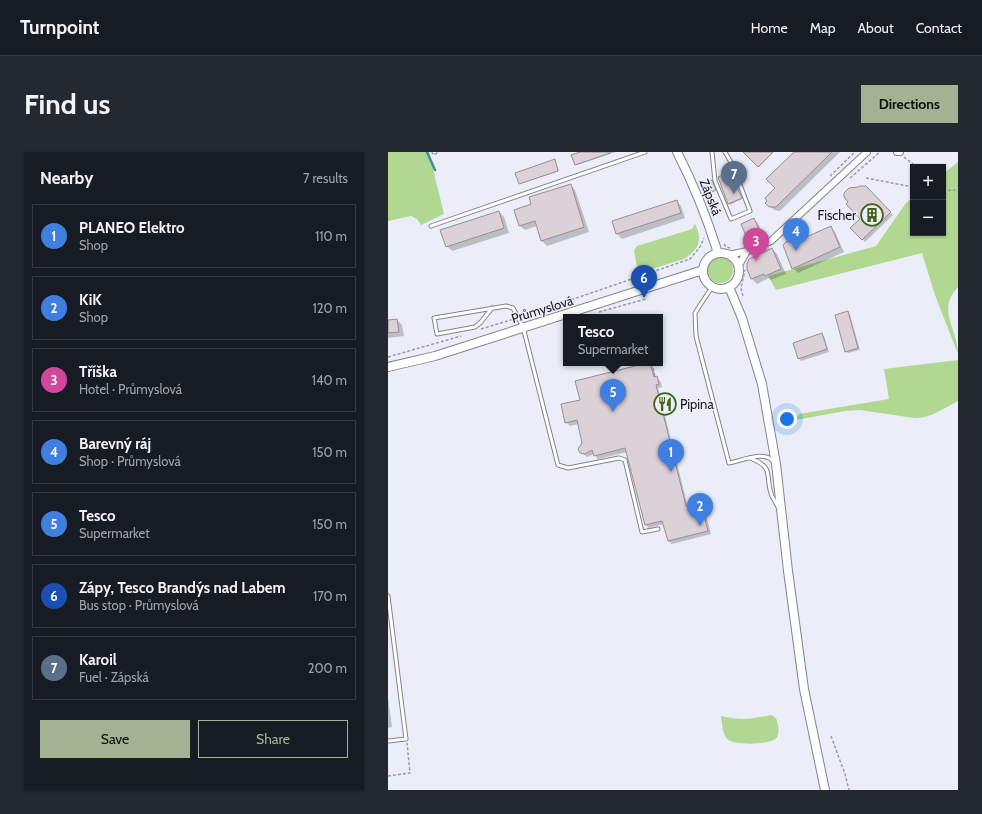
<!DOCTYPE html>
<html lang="en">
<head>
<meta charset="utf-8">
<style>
	body { margin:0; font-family:Cabin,sans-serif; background:#242831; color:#f1f3f6 }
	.controls { position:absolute; right:12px; top:12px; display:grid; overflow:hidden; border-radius:0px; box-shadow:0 1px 3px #0004 }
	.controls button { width:36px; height:36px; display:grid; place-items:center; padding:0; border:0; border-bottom:1px solid #363941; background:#171b24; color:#f1f3f6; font:20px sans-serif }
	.you { position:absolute; left:399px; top:267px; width:14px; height:14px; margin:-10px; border:3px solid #fff; border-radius:50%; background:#1a73e8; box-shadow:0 0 0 6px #1a73e833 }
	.badge { display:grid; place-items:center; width:26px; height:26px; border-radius:50%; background:#a2b293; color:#fff; font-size:13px; font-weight:700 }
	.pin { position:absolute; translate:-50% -33px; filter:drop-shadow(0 1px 2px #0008) }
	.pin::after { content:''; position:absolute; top:21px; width:14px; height:12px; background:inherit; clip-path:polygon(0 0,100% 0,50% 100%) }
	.popup { position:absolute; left:175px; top:162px; width:100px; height:52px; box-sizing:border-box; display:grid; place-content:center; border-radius:0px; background:#171b24; filter:drop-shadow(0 1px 3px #0005); font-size:13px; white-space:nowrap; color:#9ea1a6 }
	.popup b { font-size:15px; color:#f1f3f6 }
	.popup::after { content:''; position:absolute; left:50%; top:100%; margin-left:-8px; border:8px solid transparent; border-top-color:#171b24 }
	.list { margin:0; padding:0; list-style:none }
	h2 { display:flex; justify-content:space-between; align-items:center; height:52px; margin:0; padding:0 16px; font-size:17px }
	h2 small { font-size:13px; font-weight:400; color:#9ea1a6 }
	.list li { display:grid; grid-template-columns:26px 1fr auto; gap:12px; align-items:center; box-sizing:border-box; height:64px; margin:0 8px 8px; padding:0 8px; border:1px solid #363941; border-radius:0px }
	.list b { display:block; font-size:15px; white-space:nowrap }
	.list p { margin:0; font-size:13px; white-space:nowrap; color:#9ea1a6 }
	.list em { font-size:13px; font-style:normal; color:#9ea1a6 }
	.actions { display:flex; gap:8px; padding:12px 16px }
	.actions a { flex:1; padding:9px 0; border:1px solid #a2b293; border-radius:0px; text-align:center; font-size:14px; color:#a2b293 }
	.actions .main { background:#a2b293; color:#111 }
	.map { position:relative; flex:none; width:570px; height:638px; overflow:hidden; border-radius:0px }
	header { display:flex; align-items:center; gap:24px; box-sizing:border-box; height:56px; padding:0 20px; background:#171b24; border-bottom:1px solid #363941 }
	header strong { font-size:19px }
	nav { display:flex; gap:22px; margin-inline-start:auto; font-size:14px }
	.intro { display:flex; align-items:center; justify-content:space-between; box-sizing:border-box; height:96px; padding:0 24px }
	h1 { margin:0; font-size:28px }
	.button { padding:10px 18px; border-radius:0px; background:#a2b293; color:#111; font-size:14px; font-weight:700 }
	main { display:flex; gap:24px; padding:0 24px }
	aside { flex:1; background:#171b24; border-radius:0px; box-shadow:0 1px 3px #0004 }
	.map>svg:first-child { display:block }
	.green { fill:#b0d890 }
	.shadow { fill:#0003 }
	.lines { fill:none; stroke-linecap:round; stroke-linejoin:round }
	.stream { stroke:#379397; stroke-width:2.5 }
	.building { fill:#dcd1d7; stroke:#988e93 }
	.lane-casing { stroke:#82848d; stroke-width:5 }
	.street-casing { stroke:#82848d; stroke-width:8 }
	.secondary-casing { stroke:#82848d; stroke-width:10 }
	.path { stroke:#9a9ca3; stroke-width:1.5; stroke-dasharray:3 2; stroke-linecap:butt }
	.lane { stroke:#fff; stroke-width:3 }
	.street { stroke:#fff; stroke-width:6 }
	.secondary { stroke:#fff; stroke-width:8 }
	.labels { text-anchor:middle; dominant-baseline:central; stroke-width:3; stroke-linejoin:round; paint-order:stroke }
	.street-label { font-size:13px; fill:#1b1c1f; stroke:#ebeef8 }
	.poi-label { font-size:13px; fill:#1b1c1f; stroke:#ebeef8; text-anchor:end }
</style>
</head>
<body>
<header>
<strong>Turnpoint</strong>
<nav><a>Home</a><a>Map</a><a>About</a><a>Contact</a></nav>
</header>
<div class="intro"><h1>Find us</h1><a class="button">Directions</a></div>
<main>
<aside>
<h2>Nearby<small>7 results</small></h2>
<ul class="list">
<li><span class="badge" style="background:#3f7fe0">1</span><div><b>PLANEO Elektro</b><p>Shop</p></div><em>110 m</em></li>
<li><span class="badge" style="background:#3f7fe0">2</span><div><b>KiK</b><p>Shop</p></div><em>120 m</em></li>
<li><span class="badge" style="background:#d1479c">3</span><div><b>Tříška</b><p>Hotel · Průmyslová</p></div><em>140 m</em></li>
<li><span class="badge" style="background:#3f7fe0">4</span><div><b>Barevný ráj</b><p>Shop · Průmyslová</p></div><em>150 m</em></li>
<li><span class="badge" style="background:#3f7fe0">5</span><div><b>Tesco</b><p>Supermarket</p></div><em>150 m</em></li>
<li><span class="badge" style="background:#1a4fb4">6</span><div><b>Zápy, Tesco Brandýs nad Labem</b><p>Bus stop · Průmyslová</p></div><em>170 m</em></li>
<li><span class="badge" style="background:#5c6f8a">7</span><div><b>Karoil</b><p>Fuel · Zápská</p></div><em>200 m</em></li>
</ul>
<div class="actions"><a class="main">Save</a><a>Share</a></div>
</aside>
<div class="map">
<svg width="570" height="638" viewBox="0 0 570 638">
	<rect width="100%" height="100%" fill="#ebeef8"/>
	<g class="green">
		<polygon points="0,0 41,0 56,62 33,73 29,67 23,64 0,69"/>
		<path d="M570,10V135C548,158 570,177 570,202L547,143L534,101L388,138L380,124L488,94L518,51L525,45V81H555V22Z"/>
		<path d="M307,72C315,88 311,97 296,107L250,121L246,98L249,94L304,77Z"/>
		<circle cx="332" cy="118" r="13"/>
		<path d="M570,208V249C556,256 542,267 526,266L472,258L457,259L408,268L411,262L501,247L496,217Z"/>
		<path d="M383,563L388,566C390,572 392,579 389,585C385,593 346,594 339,587C334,581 334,571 333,564C354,569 362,567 383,563Z"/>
	</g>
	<g class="shadow">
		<polygon points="195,0 228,0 189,13 188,13"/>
		<polygon points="356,0 386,0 371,15"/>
		<polygon points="407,0 452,0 392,59 386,58 379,51 388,36"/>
		<polygon points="167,9 171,19 132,32 132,31"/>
		<polygon points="343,22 354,47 342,53 331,26"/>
		<polygon points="182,33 187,38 201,80 159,94 154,89 149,74 137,78 132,74 127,58 145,53"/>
		<polygon points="477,35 505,63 477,90 464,76 473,67 462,50"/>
		<polygon points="288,49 293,54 297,66 234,87 229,82 225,70"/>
		<polygon points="111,60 116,65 121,81 64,99 59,94"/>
		<polygon points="366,67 370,71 375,83 362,89"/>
		<polygon points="442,75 447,80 456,100 410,121 405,116 402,91 412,85 416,86"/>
		<polygon points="376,85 377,88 365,94 363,91"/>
		<polygon points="384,97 389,102 398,122 383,128 381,126 369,132 364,127 360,116"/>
		<polygon points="460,160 462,163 472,198 460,201 458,199"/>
		<polygon points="9,168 14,173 16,184 0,186 0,169"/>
		<polygon points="434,182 436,184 441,200 413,209 411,206"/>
		<polygon points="261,211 265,215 268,226 269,226 272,229 274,235 270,236 300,355 312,352 316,355 323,382 284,392 280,389 276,372 261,376 258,373 239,300 210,307 206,302 199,305 192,299 196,291 191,272 182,274 178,270 193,248"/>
		<polygon points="0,546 4,575 0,576"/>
	</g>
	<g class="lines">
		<polyline class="stream" points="39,0 47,18"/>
	</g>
	<g class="building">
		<polygon points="192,0 222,0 222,1 187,13 183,3"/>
		<polygon points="355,0 385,0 370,15"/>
		<polygon points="406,0 444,0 388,55 381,55 377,51 379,49 377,46 387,36 378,27"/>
		<polygon points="167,7 170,19 131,32 127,21"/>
		<polygon points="342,20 354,46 340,52 330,25"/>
		<polygon points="324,28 328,38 324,40 319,30"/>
		<polygon points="183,32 196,75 153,89 147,69 131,74 126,58 143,52 141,45"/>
		<polygon points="472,34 478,34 503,60 474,88 462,76 472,67 458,52 460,50 456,45 456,41 461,36 470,35"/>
		<polygon points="289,48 293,61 228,82 224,69"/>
		<polygon points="111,59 116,76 58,95 52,78"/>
		<polygon points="366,66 374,85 361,91 353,72"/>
		<polygon points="443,74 452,95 404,117 395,93 399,89 402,90 405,86 408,87 411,84 416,86"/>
		<polygon points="384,96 393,117 377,124 376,122 363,127 359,117 359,112 361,107"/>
		<polygon points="460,159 470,196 457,200 447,163"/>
		<polygon points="9,167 11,180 0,181 0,168"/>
		<polygon points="434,181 439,197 410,207 405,191"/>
		<polygon points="259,211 262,211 266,225 269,224 271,232 268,233 298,354 313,351 320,379 280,389 274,369 257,373 237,296 206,304 204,298 197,302 192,301 190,297 194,291 189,268 177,271 173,252 192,248 187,229"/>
	</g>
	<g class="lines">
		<g class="lane-casing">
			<g id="lane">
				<polyline points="46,0 47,0"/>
				<polyline points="324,0 327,29 343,67 362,59 344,12 337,0"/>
				<polyline points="43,74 257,0"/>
				<path d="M324,135L307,161L308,184L341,311C354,309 375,298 385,309"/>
				<polyline points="104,156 93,170 87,175 49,182 46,166 118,154 125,156 135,175 170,313 180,316 231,306 237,308 254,380 270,377"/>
				<path d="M362,306C388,316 376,324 384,344C386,348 388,351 390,355"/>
				<polyline points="0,444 18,587 0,589"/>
			</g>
		</g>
		<g class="street-casing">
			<g id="street">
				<polyline points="509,0 512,0"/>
				<polyline points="341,103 359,99 383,89 479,0"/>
				<polyline points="350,115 359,99"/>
			</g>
		</g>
		<g class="secondary-casing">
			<g id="secondary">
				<path d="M289,0C306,33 319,66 330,101"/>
				<circle cx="333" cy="119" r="18"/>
				<polyline points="341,135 354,166 374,232 388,312 400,419 416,537 437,638"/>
				<polyline points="0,215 47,204 315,118"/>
			</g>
		</g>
		<g class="path">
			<polyline points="516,5 525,12 526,15"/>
			<polyline points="442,24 467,0"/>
			<polyline points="462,26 492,0"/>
			<polyline points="478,26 525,35"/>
			<polyline points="555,39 565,38 570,39"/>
			<polyline points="336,92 338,95 342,96"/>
			<polyline points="355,144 353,136 357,118"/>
			<polyline points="211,160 258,147"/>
			<polyline points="136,164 302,107 312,95 316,86"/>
			<polyline points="93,177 126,167"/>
			<polyline points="0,205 73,184"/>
			<polyline points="264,211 267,225"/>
			<polyline points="443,584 457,622 461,638"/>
			<polyline points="0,624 22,621 19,591"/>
		</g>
		<use href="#lane" class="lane"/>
		<use href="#street" class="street"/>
		<use href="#secondary" class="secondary"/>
	</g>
	<defs>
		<g id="building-ring" transform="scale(1.15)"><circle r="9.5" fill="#ebeef8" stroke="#426319" stroke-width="1.5"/><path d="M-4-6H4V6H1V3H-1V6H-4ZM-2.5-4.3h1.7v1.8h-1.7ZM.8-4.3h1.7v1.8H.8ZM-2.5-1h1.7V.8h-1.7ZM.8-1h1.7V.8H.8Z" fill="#426319"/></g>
		<g id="restaurant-ring" transform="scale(1.15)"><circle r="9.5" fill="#ebeef8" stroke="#426319" stroke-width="1.5"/><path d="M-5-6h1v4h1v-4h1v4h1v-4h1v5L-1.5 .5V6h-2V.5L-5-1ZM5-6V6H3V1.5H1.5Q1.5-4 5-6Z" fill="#426319"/></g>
	</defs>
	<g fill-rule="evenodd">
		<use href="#building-ring" x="484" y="63"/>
		<use href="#restaurant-ring" x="277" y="252"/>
	</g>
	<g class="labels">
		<g class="street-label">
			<text transform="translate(323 45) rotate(68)">Zápská</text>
			<text transform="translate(154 157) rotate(-17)">Průmyslová</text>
		</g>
		<g class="poi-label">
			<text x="468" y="63">Fischer</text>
			<text x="292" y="252" text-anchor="start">Pipina</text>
		</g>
	</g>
</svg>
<div class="controls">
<button>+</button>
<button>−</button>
</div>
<div class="you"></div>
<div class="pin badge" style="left:283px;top:320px;background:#3f7fe0">1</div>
<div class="pin badge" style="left:312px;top:374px;background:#3f7fe0">2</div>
<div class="pin badge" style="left:368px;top:109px;background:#d1479c">3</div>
<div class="pin badge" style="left:408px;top:99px;background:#3f7fe0">4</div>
<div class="pin badge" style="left:225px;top:260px;background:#3f7fe0">5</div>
<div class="popup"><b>Tesco</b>Supermarket</div>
<div class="pin badge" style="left:256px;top:146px;background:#1a4fb4">6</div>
<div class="pin badge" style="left:346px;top:42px;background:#5c6f8a">7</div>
</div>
</main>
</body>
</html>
